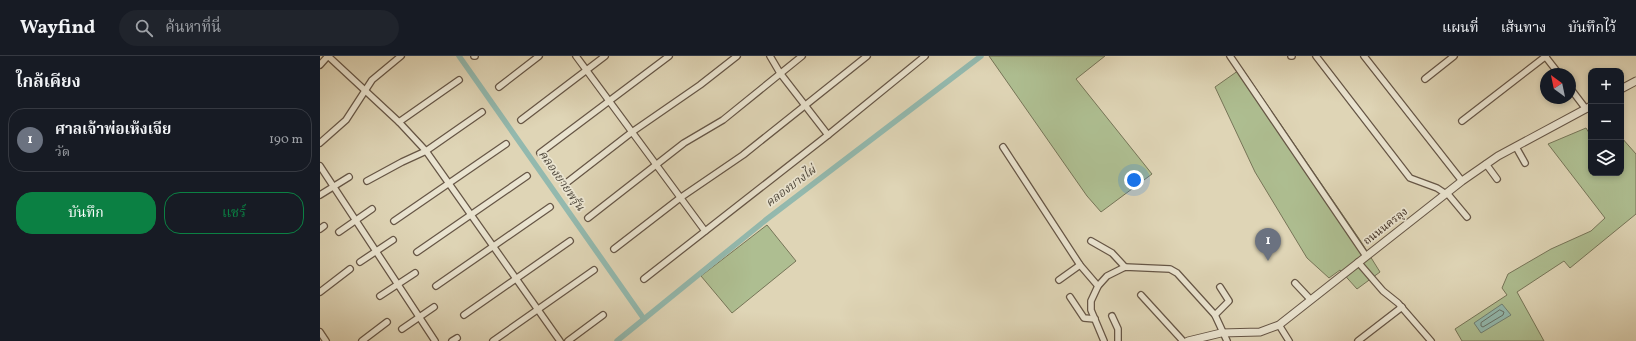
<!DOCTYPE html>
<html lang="th">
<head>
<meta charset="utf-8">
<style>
	body { margin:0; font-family:Vollkorn,"Noto Serif Thai",serif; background:#20242c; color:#f1f3f6 }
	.controls { position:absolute; right:12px; top:12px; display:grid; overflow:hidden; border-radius:8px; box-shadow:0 2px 6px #0003 }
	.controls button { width:36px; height:36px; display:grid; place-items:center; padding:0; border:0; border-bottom:1px solid #363941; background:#171b24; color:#f1f3f6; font:20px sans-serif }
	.compass { position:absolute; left:1220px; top:12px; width:36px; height:36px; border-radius:50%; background:#171b24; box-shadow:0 2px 6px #0003; rotate:327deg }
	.you { position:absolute; left:814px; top:124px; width:14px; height:14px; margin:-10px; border:3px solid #fff; border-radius:50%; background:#1a73e8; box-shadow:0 0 0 6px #1a73e833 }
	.badge { display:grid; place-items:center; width:26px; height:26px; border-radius:50%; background:#0b8043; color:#fff; font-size:13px; font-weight:700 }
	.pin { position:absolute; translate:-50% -33px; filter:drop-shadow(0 1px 2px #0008) }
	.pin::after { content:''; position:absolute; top:21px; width:14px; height:12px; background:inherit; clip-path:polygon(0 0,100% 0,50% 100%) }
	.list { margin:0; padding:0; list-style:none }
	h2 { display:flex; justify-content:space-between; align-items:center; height:52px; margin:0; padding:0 16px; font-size:17px }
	h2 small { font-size:13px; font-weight:400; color:#9ea1a6 }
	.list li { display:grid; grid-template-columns:26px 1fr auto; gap:12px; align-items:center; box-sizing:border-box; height:64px; margin:0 8px 8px; padding:0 8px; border:1px solid #363941; border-radius:16px }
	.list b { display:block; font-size:15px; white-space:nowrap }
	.list p { margin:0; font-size:13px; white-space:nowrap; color:#9ea1a6 }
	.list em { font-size:13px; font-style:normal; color:#9ea1a6 }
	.actions { display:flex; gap:8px; padding:12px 16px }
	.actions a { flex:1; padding:9px 0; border:1px solid #0b8043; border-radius:16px; text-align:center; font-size:14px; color:#0b8043 }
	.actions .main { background:#0b8043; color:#fff }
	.icon { flex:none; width:22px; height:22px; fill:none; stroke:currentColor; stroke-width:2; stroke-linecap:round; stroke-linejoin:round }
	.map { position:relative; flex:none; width:1316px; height:285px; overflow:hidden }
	header { display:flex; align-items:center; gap:24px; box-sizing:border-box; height:56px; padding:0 20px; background:#171b24; border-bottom:1px solid #363941 }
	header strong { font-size:19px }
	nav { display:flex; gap:22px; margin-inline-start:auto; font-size:14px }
	.search { width:280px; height:36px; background:#20242c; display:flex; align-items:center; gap:10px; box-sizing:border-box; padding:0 14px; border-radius:22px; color:#9ea1a6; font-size:15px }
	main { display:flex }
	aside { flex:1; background:#171b24 }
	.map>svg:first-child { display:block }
	.green { fill:#aebe91; stroke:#767558 }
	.water { fill:#93b9ae; stroke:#718175 }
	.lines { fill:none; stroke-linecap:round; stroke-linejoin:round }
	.shore { stroke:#687267; stroke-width:1 }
	.canal { stroke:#93b9ae; stroke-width:5.5 }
	.minor-casing { stroke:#665646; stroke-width:8 }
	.tertiary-casing { stroke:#665646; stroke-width:9 }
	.minor { stroke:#eae4d0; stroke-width:5.5 }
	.tertiary { stroke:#eae4d0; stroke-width:7 }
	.labels { text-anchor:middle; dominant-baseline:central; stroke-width:3.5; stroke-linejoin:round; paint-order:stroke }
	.street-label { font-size:11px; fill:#3e2c20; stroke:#eae4d0 }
	.water-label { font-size:12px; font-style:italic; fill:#4f483c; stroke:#eae4d0 }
</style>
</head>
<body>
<header>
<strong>Wayfind</strong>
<div class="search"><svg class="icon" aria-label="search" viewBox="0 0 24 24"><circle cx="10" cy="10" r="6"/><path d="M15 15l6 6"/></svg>ค้นหาที่นี่</div>
<nav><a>แผนที่</a><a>เส้นทาง</a><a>บันทึกไว้</a></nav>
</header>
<main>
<aside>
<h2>ใกล้เคียง<small></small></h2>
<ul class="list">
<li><span class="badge" style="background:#6b7280">1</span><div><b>ศาลเจ้าพ่อเห้งเจีย</b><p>วัด</p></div><em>190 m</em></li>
</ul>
<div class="actions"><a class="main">บันทึก</a><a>แชร์</a></div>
</aside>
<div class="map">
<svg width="1316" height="285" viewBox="0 0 1316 285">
	<rect width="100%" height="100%" fill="#dfd5b6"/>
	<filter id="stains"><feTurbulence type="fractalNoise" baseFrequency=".005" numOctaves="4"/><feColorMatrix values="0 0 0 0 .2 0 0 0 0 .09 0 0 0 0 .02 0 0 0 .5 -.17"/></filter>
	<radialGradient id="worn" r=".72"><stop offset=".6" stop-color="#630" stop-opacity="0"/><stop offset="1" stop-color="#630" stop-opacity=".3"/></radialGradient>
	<g class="green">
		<polygon points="669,0 785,0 756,23 832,118 781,156 767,140"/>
		<polygon points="922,12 1040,184 1060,216 1037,233 1020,214 1009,222 987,202 935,116 895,31"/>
		<polygon points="1266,72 1271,80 1271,117 1301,117 1301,81 1316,98 1316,158 1250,212 1244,205 1197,236 1224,285 1142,285 1135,273 1187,239 1182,232 1188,218 1231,193 1271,175 1285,162 1228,88"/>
		<polygon points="447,169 476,205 412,257 381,220"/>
	</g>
	<polygon class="water" points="1182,248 1191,259 1161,277 1154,267"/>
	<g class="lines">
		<polygon class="shore" points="1180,254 1184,256 1183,259 1163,271 1161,270 1161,267"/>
		<g class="canal">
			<polyline points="139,0 324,263"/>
			<polyline points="297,285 447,163 661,0"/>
		</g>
		<g class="minor-casing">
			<g id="minor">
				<polyline points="8,0 79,66 106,95 240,285"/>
				<polyline points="154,0 155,0"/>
				<polyline points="256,0 385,175"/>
				<polyline points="450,0 460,17 508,79"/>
				<polyline points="910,0 1046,200"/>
				<polyline points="971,0 972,0"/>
				<polyline points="996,0 1090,122 1117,132 1126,138"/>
				<polyline points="1044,0 1142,125"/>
				<polyline points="1225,0 1239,18"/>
				<polyline points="0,9 8,0"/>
				<polyline points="1105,23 1134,0"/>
				<polyline points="179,31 219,0"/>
				<polyline points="1250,32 1266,53"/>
				<polyline points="201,64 285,0"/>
				<polyline points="1142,65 1226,0"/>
				<polyline points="79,66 139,24"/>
				<polyline points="0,87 26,64 52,24 81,0"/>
				<polyline points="683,91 760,209 778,230"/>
				<polyline points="1196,91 1205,107"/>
				<polyline points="220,97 349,0"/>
				<polyline points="1166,108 1177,123"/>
				<polyline points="0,110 115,285"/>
				<polyline points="47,125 82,106 106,95 162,56"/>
				<polyline points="245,128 312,76 380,29 417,0"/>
				<polyline points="1127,137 1147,161"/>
				<polyline points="0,139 29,121"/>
				<polyline points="268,162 364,87 403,64 482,0"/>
				<polyline points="74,165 186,88"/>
				<polyline points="0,173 4,170"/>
				<polyline points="19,176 52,153"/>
				<polyline points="771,185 792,197 805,211"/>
				<polyline points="294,193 360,142 423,99 547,0"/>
				<polyline points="97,196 207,120"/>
				<polyline points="40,206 73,184"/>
				<polyline points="1038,206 1063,235 1078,247 1111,285"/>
				<polyline points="324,223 508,79 605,0"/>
				<polyline points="739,224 760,209"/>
				<polyline points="975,227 990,243"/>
				<polyline points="116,230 230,151"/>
				<polyline points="0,236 30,213"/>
				<polyline points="821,239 863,285"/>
				<polyline points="60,240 95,217"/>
				<polyline points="750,241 764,262 775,263"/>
				<polyline points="144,259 250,185"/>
				<polyline points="895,259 909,245 900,231"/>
				<polyline points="792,260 798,273 798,285"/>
				<polyline points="959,269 969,285"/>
				<polyline points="82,273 114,251"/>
				<polyline points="0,276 6,285"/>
				<polyline points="42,285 67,266"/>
				<polyline points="132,285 137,282"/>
				<polyline points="173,285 274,214"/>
				<polyline points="248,285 283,259"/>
				<polyline points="784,285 771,254 771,245 778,230 787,220 805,211 850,213 857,217 895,259 907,285"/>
				<polyline points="1038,285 1082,251"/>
			</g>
		</g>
		<g class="tertiary-casing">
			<g id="tertiary">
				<polyline points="1301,33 1316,25"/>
				<polyline points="868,285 901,277 940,276 959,269 1142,125 1178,100 1271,50"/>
			</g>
		</g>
		<use href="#minor" class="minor"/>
		<use href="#tertiary" class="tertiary"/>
	</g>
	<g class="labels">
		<g class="street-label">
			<text transform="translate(1066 171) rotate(-38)">ถนนนครลุง</text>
		</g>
		<g class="water-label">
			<text transform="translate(241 125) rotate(55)">คลองยายพรุ้น</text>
			<text transform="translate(471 131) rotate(-37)">คลองบางไผ่</text>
		</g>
	</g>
	<rect width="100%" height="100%" filter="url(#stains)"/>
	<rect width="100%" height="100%" fill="url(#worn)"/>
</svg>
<div class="controls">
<button>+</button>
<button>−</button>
<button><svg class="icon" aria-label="layers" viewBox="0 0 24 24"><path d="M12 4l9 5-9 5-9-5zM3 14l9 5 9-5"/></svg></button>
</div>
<svg class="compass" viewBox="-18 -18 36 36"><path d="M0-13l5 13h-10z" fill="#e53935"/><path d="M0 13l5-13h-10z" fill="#9ea1a6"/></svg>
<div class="you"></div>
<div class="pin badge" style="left:948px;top:205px;background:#6b7280">1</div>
</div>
</main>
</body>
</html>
